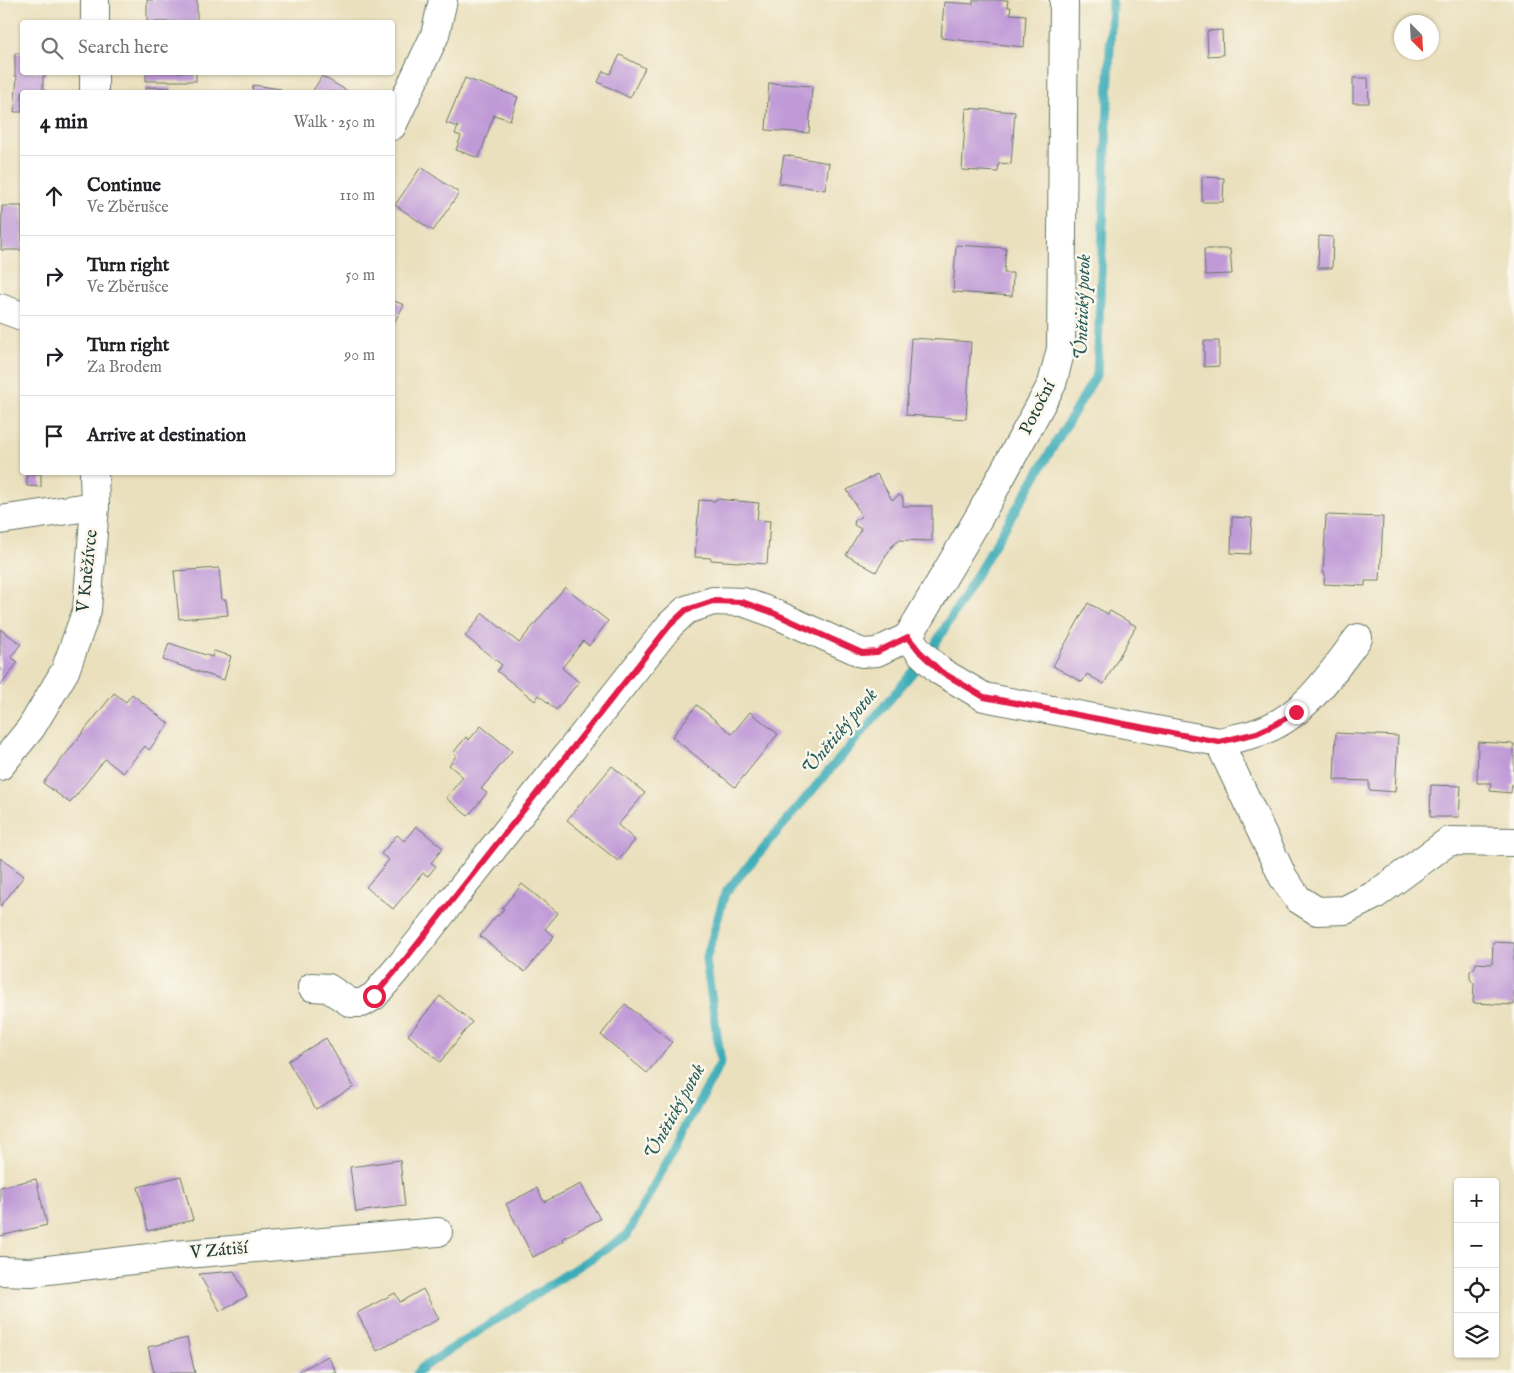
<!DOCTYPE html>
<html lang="en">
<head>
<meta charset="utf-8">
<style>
	body { margin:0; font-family:"IM FELL English",serif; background:#f2f2f2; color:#202124 }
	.controls { position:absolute; right:15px; bottom:15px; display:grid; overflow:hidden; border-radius:5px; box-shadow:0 1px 4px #0004 }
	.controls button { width:45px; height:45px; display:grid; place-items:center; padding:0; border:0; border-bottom:1px solid #e0e0e0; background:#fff; color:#202124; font:25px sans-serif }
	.compass { position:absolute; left:1394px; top:15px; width:45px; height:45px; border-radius:50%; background:#fff; box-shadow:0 1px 4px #0004; rotate:156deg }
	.stop { position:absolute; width:15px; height:15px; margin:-11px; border:4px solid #e11d48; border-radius:50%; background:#fff }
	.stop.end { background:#e11d48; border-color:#fff; box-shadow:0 1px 5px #0008 }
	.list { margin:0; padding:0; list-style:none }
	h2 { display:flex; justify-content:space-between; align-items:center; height:65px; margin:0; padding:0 20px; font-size:21px }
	h2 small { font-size:16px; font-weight:400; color:#757577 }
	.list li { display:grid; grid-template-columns:32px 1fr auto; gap:15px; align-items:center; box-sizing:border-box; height:80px; padding:0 20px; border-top:1px solid #e0e0e0 }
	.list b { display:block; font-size:19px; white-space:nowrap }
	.list p { margin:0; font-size:16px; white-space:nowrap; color:#757577 }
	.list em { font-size:16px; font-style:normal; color:#757577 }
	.icon { flex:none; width:28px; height:28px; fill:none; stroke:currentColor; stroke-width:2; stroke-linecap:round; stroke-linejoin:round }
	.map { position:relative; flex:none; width:1514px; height:1373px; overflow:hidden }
	.search { position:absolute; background:#fff; box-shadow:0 1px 4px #0004; left:20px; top:20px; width:375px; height:55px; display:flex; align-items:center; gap:12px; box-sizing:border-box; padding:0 18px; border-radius:5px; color:#757577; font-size:19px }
	.panel { position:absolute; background:#fff; box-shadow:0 1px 4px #0004; left:20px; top:90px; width:375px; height:385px; border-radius:5px }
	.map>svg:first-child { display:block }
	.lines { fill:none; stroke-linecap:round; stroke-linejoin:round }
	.stream { stroke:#3bacb7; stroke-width:9 }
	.building { fill:#c09ad7 }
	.minor-casing { stroke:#667664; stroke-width:30 }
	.tertiary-casing { stroke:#667664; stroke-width:30 }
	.minor { stroke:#fff; stroke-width:28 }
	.tertiary { stroke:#fff; stroke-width:28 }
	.route { stroke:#e11d48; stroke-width:6 }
	.labels { text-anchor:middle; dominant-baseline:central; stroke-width:5; stroke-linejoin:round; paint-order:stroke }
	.street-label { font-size:18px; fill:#1f3d34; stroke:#fbf7ec }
	.water-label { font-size:19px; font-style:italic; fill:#275e5b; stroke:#fbf7ec }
</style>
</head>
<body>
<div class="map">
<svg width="1514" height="1373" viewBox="0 0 1514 1373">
	<rect width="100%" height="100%" fill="#fbf7ec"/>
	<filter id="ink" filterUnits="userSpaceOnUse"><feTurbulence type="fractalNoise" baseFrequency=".02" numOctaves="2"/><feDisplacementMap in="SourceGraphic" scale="10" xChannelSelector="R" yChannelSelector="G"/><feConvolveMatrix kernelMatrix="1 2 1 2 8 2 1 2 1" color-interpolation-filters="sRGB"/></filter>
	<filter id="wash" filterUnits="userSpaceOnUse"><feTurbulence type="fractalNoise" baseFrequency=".0096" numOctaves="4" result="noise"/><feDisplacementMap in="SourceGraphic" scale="20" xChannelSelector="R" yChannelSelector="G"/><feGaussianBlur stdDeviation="1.12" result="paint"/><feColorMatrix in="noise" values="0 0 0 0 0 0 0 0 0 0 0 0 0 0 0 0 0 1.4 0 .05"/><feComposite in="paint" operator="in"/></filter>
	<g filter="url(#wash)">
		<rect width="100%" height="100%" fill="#eae0bd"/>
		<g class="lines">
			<polyline class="stream" points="417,1373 423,1367 627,1235 721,1062 706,960 725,893 931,651 1097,374 1112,0"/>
		</g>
		<g id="blocks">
			<g class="building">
				<rect x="147" y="0" width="50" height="22"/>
				<polygon points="973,0 1008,0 1007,7 1011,7 1010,14 1026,15 1024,47 941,38 944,2 973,4"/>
				<polygon points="1222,30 1223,55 1208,56 1207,31"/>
				<polygon points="15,53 22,53 22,72 46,72 46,76 43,76 43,90 45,90 45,92 22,92 22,112 14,112 17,76 15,76"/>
				<polygon points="620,55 645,68 630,98 598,82 603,71 610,74"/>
				<rect x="146" y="72" width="50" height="9"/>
				<polygon points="322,76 349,92 312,92"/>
				<polygon points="465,78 518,97 510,120 494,115 479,158 456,150 461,136 455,134 458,127 446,123"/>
				<polygon points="1353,78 1368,78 1369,103 1353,103"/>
				<polygon points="769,83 812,86 809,133 766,130"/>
				<polygon points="253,85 281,89 281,92 252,92"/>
				<polygon points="146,87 172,88 171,92 146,92"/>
				<polygon points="966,108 1015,112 1011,164 999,163 998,172 962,170"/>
				<polygon points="784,155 829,163 825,190 779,183"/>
				<polygon points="421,167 459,193 433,231 395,205"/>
				<polygon points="1202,177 1224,178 1223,202 1202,202"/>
				<polygon points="2,206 22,206 22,250 1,250"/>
				<polygon points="1319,236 1333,237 1332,268 1318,268"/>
				<polygon points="956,245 1006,248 1004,273 1013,273 1012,296 953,292"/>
				<polygon points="1204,249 1230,249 1232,274 1205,275"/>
				<polygon points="392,300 404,305 392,326"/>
				<polygon points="911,338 971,342 966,419 906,415"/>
				<polygon points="1204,341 1219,341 1219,366 1204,367"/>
				<polygon points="27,474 41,474 41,487 27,486"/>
				<polygon points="877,474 892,500 899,495 903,498 903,506 932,506 932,541 900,540 892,546 876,572 846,555 861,529 854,525 855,520 862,516 847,490"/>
				<polygon points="716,499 759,503 757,520 770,521 767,564 711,560 711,558 695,557 699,500 715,501"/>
				<polygon points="1326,515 1383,517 1380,581 1365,581 1365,586 1324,584 1325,573 1323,573"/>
				<polygon points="1232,517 1252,518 1250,554 1231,553"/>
				<polygon points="219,568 222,600 226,600 228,615 179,619 174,571"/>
				<polygon points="565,587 608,621 589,646 583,641 562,668 579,682 556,710 539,695 535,701 497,671 502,665 465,636 483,613 519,643"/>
				<polygon points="1088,603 1108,614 1110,611 1136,626 1104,684 1087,674 1082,682 1053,666"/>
				<polygon points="0,629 21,644 11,657 18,662 0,686"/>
				<polygon points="169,643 212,657 214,651 231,656 224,680 163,660"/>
				<polygon points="114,693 126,702 132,694 169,724 149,750 145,746 123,773 105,759 70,803 43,783"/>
				<polygon points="697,705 732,734 750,712 778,734 735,787 672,737"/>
				<polygon points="481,726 512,751 481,789 487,793 468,816 446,798 463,777 449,765 456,756 453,753 466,737 469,740"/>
				<polygon points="1336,733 1398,736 1395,792 1369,790 1369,781 1334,780"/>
				<polygon points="1478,742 1514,744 1514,785 1512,784 1511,793 1490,791 1491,783 1477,783"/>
				<polygon points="612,766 645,793 618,825 635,840 618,861 567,820"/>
				<polygon points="1431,785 1461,786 1459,817 1430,817"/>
				<polygon points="416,826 443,848 431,863 436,866 428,876 423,873 393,909 366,887 389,860 381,854 397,835 404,841"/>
				<polygon points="0,858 24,876 0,907"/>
				<polygon points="522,884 558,913 545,929 554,936 525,972 480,936 497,915 498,916 504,909 502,908"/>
				<polygon points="1493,942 1514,943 1514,1005 1473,1003 1474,984 1470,979 1470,971 1475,967 1476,963 1492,964"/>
				<polygon points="440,996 472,1022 440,1062 408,1035"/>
				<polygon points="625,1004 672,1042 647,1073 601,1035"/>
				<polygon points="326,1038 354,1087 316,1109 288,1061"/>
				<polygon points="400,1160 405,1206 356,1212 350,1167"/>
				<polygon points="181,1176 193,1220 148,1231 138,1187"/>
				<polygon points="36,1179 47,1225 0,1236 0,1187"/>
				<polygon points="581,1184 600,1219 563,1238 564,1241 533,1257 506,1204 537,1188 544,1202"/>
				<polygon points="234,1271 247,1296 220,1311 199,1274"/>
				<polygon points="423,1289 439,1319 377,1351 357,1313 395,1293 400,1302"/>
				<polygon points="187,1338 195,1373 154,1373 148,1347"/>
				<polygon points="328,1356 337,1373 296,1373"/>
			</g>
		</g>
	</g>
	<g filter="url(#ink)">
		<use href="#blocks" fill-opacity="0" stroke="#667664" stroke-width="1"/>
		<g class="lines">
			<g class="minor-casing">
				<g id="minor">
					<polyline points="392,126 435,35 443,0"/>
					<polyline points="0,308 22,316"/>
					<polyline points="0,520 95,506"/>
					<polyline points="908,637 979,517 1052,384 1061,349 1064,0"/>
					<path d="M908,637L920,652L940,671L984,697L1219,742C1231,739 1244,737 1256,733C1304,718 1330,675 1358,638"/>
					<polyline points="1219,742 1283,877 1298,899 1317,911 1345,910 1375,895 1449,841 1514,842"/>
					<polyline points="312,987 328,988 351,1003 362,1003 374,996 404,961 670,625 686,610 713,601 743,602 771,612 862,653 877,652 908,637"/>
					<polyline points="0,1271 31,1272 175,1255 438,1232"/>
				</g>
			</g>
			<g class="tertiary-casing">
				<g id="tertiary">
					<polyline points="95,22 95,0"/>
					<polyline points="94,92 94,72"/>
					<polyline points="0,766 31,728 65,671 87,610 95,506 94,472"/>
				</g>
			</g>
			<use href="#minor" class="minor"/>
			<use href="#tertiary" class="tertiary"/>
		</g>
	</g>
	<g class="lines" filter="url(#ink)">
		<polyline class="route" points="374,996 404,961 670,625 686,610 713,601 742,602 771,612 862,653 877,652 908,637 920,652 940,671 984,697 1219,742 1257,733 1276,724 1296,712"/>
	</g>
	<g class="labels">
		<g class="street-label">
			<text transform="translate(1038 408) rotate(-63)">Potoční</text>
			<text transform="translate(88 571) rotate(-84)">V Kněžívce</text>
			<text transform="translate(219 1251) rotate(-5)">V Zátiší</text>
		</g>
		<g class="water-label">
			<text transform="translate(1083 307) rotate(-88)">Únětický potok</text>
			<text transform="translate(840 732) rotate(-50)">Únětický potok</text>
			<text transform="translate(675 1112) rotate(-61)">Únětický potok</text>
		</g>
	</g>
</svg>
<div class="controls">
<button>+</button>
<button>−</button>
<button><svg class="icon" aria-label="locate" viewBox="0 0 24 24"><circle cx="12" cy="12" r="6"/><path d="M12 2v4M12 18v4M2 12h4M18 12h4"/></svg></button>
<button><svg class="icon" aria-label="layers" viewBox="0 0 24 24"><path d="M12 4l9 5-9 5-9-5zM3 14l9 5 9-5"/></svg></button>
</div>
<svg class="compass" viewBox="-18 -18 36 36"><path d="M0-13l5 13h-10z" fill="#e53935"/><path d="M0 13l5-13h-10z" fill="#757577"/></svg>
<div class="stop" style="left:374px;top:996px"></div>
<div class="stop end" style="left:1296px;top:712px"></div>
<div class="search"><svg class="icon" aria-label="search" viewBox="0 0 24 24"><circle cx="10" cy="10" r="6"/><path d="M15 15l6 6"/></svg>Search here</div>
<section class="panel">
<h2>4 min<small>Walk · 250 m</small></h2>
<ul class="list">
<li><svg class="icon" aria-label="ahead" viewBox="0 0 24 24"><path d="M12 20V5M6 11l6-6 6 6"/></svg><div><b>Continue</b><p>Ve Zběrušce</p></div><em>110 m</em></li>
<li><svg class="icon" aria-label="right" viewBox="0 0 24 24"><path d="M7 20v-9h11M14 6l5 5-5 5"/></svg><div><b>Turn right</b><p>Ve Zběrušce</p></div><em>50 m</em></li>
<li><svg class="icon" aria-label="right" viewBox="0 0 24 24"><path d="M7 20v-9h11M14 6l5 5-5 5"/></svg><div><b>Turn right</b><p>Za Brodem</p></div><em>90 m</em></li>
<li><svg class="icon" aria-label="arrive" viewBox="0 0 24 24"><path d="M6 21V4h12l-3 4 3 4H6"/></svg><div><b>Arrive at destination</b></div></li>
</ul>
</section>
</div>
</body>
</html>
